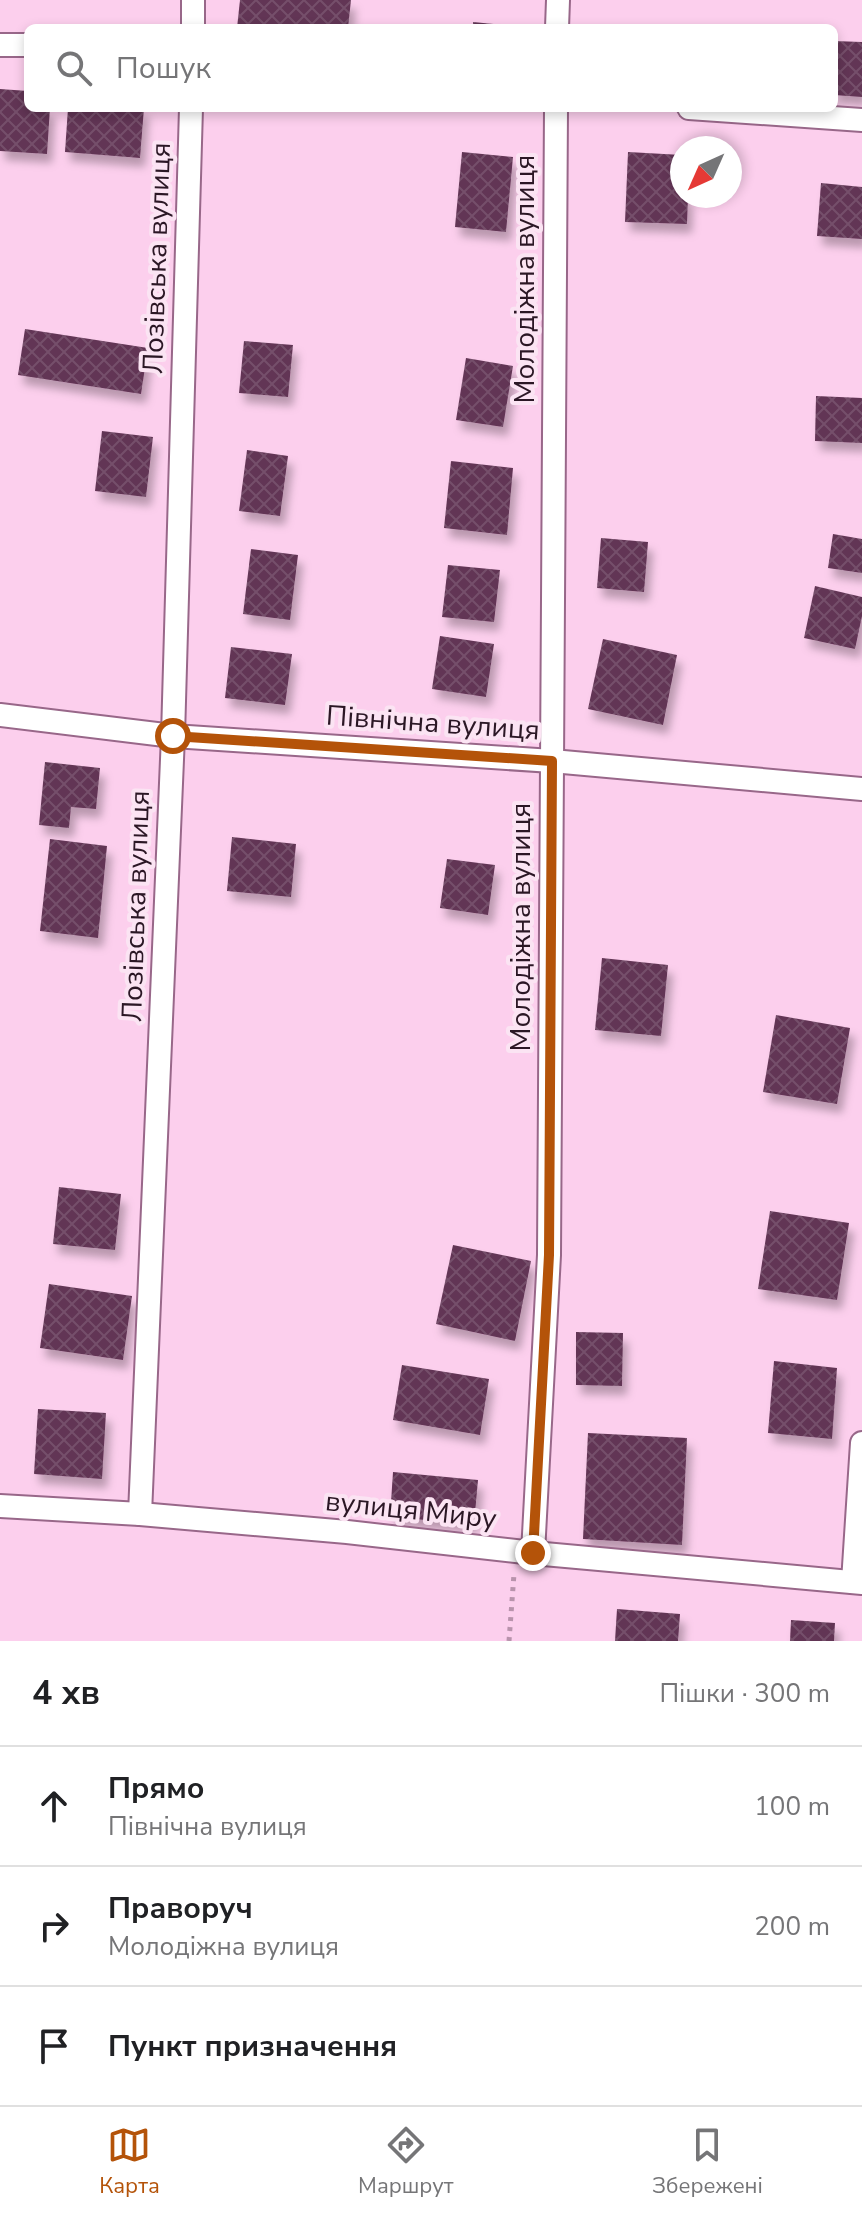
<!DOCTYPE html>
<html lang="uk">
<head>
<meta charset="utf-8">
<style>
	body { margin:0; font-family:"Nunito Sans",sans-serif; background:#f2f2f2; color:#202124 }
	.compass { position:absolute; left:670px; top:136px; width:72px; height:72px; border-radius:50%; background:#fff; box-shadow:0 4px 12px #0003; rotate:225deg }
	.stop { position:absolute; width:24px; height:24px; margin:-18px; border:6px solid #b45309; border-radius:50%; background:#fff }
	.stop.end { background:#b45309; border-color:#fff; box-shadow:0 2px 8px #0008 }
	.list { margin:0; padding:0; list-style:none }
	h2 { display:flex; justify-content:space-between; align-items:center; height:104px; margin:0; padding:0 32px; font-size:34px }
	h2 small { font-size:26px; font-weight:400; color:#757577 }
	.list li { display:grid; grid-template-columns:52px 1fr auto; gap:24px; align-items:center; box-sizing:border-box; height:120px; padding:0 32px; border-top:2px solid #e0e0e0 }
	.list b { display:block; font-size:30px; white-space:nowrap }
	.list p { margin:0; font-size:26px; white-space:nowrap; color:#757577 }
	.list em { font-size:26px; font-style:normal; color:#757577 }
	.icon { flex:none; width:44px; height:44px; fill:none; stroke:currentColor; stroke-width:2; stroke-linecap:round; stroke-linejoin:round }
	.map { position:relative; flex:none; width:862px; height:1641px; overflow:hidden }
	.search { position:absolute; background:#fff; box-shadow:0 4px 12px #0003; left:24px; right:24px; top:24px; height:88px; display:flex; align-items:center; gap:20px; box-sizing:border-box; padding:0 28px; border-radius:12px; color:#757577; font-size:30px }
	.sheet { height:464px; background:#fff }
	nav { display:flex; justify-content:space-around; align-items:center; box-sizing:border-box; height:112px; border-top:2px solid #e0e0e0; background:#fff; font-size:22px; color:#757577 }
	nav a { display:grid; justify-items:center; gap:4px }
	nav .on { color:#b45309 }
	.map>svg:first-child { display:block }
	.building { fill:url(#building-cross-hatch); filter:url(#shadow) }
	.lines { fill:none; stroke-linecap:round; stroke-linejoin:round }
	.street-casing { stroke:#986789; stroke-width:26 }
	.path { stroke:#b893ac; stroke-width:5; stroke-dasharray:4 6; stroke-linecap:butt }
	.street { stroke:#fff; stroke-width:22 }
	.route { stroke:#b45309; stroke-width:10 }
	.labels { text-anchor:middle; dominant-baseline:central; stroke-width:8; stroke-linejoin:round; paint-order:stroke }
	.street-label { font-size:28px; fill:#2b1725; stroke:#fbe4f3 }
</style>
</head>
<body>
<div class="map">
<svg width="862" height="1641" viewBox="0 0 862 1641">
	<defs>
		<pattern id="building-cross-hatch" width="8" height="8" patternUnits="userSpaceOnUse" patternTransform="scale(2)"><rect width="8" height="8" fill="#623555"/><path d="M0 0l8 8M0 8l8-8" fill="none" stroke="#754f6a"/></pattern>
		<filter id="shadow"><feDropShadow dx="5" dy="9" stdDeviation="4" flood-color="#0004"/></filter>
	</defs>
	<rect width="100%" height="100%" fill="#fccfed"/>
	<g class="building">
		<polygon points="240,0 351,0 348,28 237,28"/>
		<polygon points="473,22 514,26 514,28 473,28"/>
		<polygon points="834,41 862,42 862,97 834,95"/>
		<polygon points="0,89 28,91 28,108 50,108 47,154 0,151"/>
		<polygon points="68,108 144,108 140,158 65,152"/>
		<polygon points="462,152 513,157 506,232 455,227"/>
		<polygon points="628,152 682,155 682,196 688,196 687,224 625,222"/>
		<polygon points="821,183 862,187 862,239 817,236"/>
		<polygon points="25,329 148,348 141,394 18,375"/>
		<polygon points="244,341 293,345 288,397 239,393"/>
		<polygon points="466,358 513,366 503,427 456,420"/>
		<polygon points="816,396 862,398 862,443 815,441"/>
		<polygon points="102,431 153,437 146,497 95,491"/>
		<polygon points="247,450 288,456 280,516 239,511"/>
		<polygon points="451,461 513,468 507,535 444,528"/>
		<polygon points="833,534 862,539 862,573 828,568"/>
		<polygon points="601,538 648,542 644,592 597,588"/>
		<polygon points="251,549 298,555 290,620 243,614"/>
		<polygon points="448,565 500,570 494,622 442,617"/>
		<polygon points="815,586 862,597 862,616 855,649 804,638"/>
		<polygon points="440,636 494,644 486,697 432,689"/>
		<polygon points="603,639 677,655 663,725 588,709"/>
		<polygon points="231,647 292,654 285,705 225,698"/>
		<polygon points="45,762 100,768 96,809 71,807 69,828 39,825"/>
		<polygon points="232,837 296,844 291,897 227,891"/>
		<polygon points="50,839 107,846 98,938 40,931"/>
		<polygon points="447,859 495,865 488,915 440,908"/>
		<polygon points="602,958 668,965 661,1036 595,1030"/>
		<polygon points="776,1015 850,1028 837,1104 763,1092"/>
		<polygon points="59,1187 121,1194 115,1250 53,1244"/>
		<polygon points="770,1211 849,1223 837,1300 758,1289"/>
		<polygon points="453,1245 531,1261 515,1341 436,1324"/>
		<polygon points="49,1284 132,1296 123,1360 40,1348"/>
		<polygon points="576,1332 623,1333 622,1386 576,1385"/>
		<polygon points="774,1361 837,1368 832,1439 768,1433"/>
		<polygon points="402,1365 489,1379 480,1435 393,1420"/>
		<polygon points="38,1409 106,1413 102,1479 34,1474"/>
		<polygon points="588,1433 687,1438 682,1545 583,1539"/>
		<polygon points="393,1472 478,1480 474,1524 390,1517"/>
		<polygon points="617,1609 680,1614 678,1641 615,1641"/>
		<polygon points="791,1620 835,1623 834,1641 790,1641"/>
	</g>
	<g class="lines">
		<g class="street-casing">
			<g id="street">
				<polyline points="193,28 193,0"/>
				<polyline points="557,28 558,0"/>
				<polyline points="0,45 28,45"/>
				<polyline points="689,108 862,120"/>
				<polyline points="0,715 173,736 552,761 862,789"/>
				<polyline points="0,1506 140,1514 347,1532 533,1553 862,1583"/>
				<polyline points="140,1514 173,736 191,108"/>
				<polyline points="533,1553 549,1255 556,108"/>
				<polyline points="853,1582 862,1443"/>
			</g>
		</g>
		<polyline class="path" points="509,1641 514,1574"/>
		<use href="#street" class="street"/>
	</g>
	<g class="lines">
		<polyline class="route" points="173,736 552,761 549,1255 533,1553"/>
	</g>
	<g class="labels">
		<g class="street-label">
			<text transform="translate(157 258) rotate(-88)">Лозівська вулиця</text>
			<text transform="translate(525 279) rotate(-90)">Молодіжна вулиця</text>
			<text transform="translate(433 723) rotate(4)">Північна вулиця</text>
			<text transform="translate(136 906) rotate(-88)">Лозівська вулиця</text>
			<text transform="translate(521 927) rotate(-90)">Молодіжна вулиця</text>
			<text transform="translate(411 1510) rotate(6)">вулиця Миру</text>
		</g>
	</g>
</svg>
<svg class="compass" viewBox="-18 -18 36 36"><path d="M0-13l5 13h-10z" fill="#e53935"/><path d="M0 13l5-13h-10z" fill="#757577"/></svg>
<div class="stop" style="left:173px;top:736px"></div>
<div class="stop end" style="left:533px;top:1553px"></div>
<div class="search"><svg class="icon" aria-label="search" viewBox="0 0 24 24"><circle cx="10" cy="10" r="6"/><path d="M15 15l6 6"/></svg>Пошук</div>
</div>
<section class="sheet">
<h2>4 хв<small>Пішки · 300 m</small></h2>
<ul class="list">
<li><svg class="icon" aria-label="ahead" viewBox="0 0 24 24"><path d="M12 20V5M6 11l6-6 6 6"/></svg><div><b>Прямо</b><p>Північна вулиця</p></div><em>100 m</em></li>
<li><svg class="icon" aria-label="right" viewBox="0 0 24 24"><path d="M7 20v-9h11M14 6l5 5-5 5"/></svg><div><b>Праворуч</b><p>Молодіжна вулиця</p></div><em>200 m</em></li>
<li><svg class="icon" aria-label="arrive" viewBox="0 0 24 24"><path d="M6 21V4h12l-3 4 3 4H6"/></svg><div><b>Пункт призначення</b></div></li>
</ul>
</section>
<nav>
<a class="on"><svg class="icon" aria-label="map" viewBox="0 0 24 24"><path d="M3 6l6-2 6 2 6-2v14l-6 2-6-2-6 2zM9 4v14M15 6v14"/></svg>Карта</a>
<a><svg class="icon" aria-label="directions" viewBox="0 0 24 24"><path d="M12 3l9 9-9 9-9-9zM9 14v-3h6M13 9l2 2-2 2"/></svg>Маршрут</a>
<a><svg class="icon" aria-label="saved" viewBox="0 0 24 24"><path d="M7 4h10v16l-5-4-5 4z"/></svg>Збережені</a>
</nav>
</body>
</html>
